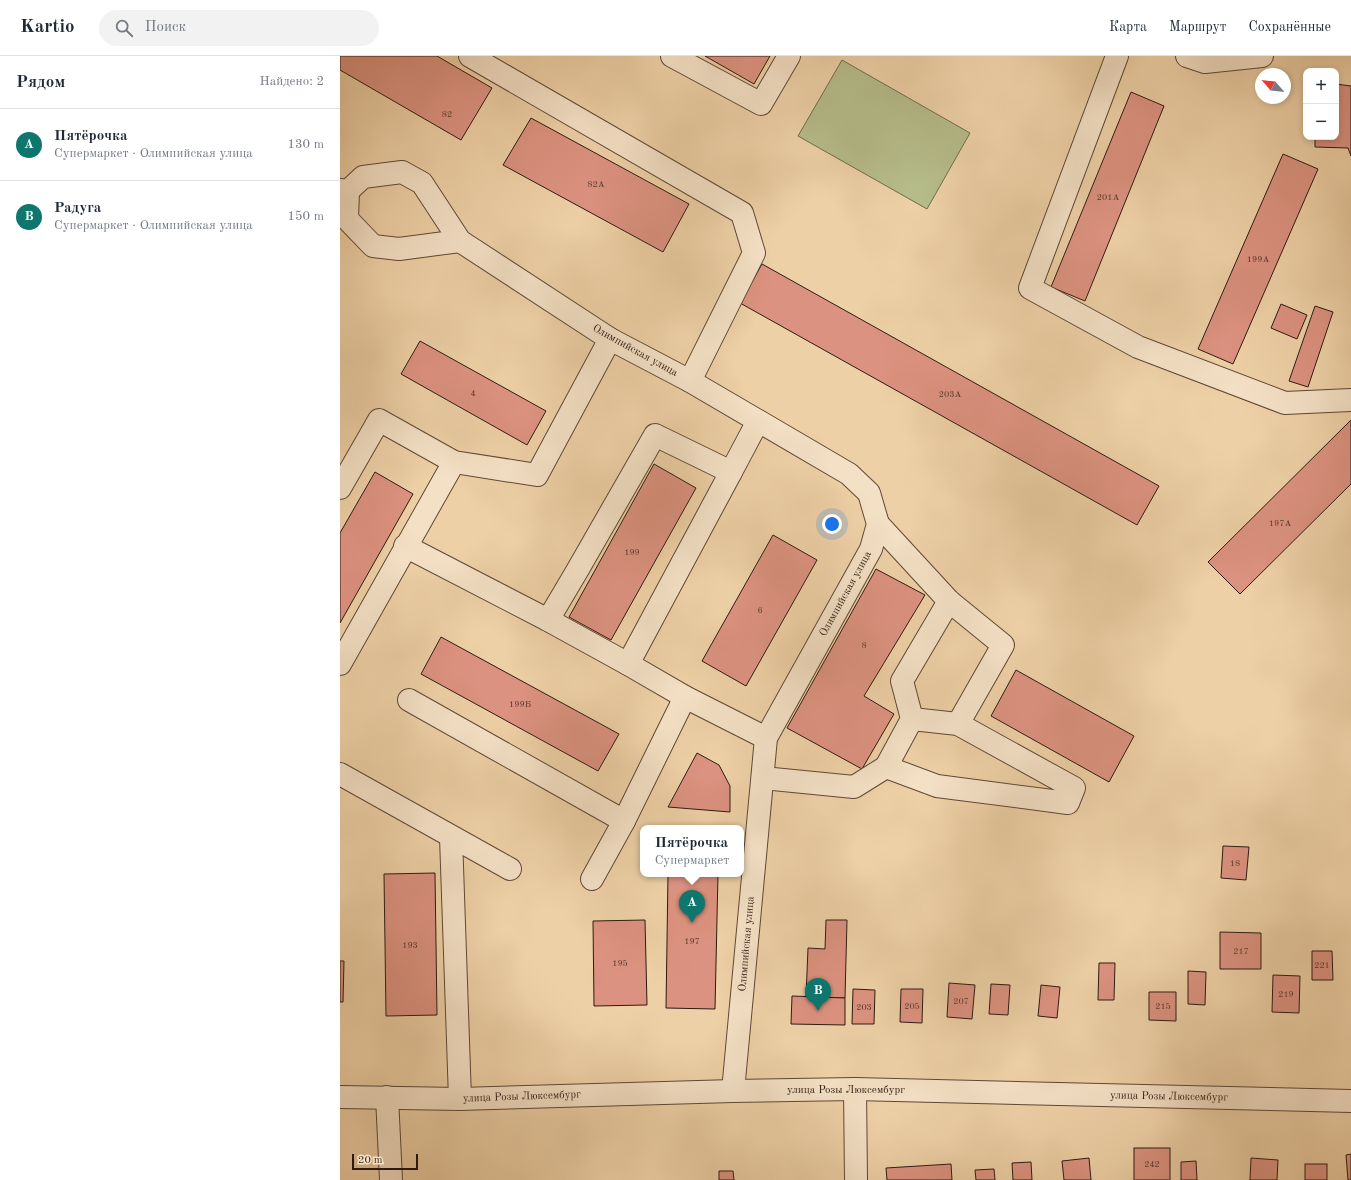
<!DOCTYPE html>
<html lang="ru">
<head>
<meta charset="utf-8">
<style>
	body { margin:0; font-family:"Old Standard TT",serif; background:#f2f2f3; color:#1f2937 }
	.controls { position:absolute; right:12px; top:12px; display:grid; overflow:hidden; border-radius:8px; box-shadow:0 2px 6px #0003 }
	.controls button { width:36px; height:36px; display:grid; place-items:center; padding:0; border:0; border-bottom:1px solid #e0e1e3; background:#fff; color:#1f2937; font:20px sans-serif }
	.compass { position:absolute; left:915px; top:12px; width:36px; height:36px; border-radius:50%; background:#fff; box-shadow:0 2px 6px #0003; rotate:298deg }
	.scale { position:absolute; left:12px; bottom:10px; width:66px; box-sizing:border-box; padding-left:4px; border:2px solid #2e1a11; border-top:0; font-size:11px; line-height:14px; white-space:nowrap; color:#2e1a11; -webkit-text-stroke:3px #f4e0c5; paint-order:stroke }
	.you { position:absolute; left:492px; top:468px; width:14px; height:14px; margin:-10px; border:3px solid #fff; border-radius:50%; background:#1a73e8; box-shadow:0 0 0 6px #1a73e833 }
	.badge { display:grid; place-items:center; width:26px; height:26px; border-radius:50%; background:#0f766e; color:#fff; font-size:13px; font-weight:700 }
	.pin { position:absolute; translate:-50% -33px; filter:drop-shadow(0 1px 2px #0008) }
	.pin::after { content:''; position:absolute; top:21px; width:14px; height:12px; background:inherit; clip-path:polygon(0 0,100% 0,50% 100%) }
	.popup { position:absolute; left:300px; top:769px; width:104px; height:52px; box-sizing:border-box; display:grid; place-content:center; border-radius:8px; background:#fff; filter:drop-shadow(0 1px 3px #0005); font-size:13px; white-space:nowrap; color:#747a83 }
	.popup b { font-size:15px; color:#1f2937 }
	.popup::after { content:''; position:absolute; left:50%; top:100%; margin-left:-8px; border:8px solid transparent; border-top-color:#fff }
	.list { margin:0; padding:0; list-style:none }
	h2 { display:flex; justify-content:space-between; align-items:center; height:52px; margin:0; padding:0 16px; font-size:17px }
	h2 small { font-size:13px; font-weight:400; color:#747a83 }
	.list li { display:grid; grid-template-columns:26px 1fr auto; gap:12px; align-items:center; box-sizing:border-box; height:72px; padding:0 16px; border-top:1px solid #e0e1e3 }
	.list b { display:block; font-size:15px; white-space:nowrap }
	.list p { margin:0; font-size:13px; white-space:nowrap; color:#747a83 }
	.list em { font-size:13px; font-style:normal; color:#747a83 }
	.icon { flex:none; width:22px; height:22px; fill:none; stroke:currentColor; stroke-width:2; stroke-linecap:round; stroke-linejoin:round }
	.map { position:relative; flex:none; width:1011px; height:1124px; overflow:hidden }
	header { display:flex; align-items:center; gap:24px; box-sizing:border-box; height:56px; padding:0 20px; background:#fff; border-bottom:1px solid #e0e1e3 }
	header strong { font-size:19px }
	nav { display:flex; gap:22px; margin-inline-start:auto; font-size:14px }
	.search { width:280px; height:36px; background:#f2f2f3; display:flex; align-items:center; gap:10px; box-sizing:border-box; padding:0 14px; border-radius:22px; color:#747a83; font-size:15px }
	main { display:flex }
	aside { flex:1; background:#fff }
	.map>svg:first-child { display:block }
	.green { fill:#b5bc89; stroke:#726b4d }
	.building { fill:#dc9280; stroke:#2e1a11 }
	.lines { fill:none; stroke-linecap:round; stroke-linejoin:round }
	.minor-casing { stroke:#5e4836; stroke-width:24 }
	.minor { stroke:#f4e0c5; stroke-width:22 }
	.labels { text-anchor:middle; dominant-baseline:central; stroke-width:4; stroke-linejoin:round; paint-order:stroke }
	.number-label { font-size:9px; fill:#5a382d }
	.street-label { font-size:11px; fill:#2e1a11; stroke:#f4e0c5 }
</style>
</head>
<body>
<header>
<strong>Kartio</strong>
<div class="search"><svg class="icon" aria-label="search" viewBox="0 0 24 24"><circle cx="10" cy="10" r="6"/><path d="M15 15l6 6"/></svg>Поиск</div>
<nav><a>Карта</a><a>Маршрут</a><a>Сохранённые</a></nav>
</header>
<main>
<aside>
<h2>Рядом<small>Найдено: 2</small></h2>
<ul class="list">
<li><span class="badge">A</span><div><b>Пятёрочка</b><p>Супермаркет · Олимпийская улица</p></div><em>130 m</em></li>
<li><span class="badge">B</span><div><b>Радуга</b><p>Супермаркет · Олимпийская улица</p></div><em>150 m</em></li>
</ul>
</aside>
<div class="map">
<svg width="1011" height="1124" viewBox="0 0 1011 1124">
	<rect width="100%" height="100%" fill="#eed0a6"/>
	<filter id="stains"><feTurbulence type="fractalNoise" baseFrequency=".005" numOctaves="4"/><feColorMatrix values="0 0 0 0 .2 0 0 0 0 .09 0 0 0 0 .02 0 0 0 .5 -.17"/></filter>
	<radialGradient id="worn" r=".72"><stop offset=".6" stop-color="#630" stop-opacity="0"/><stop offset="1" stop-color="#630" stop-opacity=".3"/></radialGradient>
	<polygon class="green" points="502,4 630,77 587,153 458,80"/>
	<g class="building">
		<polygon points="0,0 97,0 152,32 121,84 0,14"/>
		<polygon points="365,0 430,0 414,28"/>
		<polygon points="996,28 1011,30 1011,100 1008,92 975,91 975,81 996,81"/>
		<polygon points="791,36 824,50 745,245 711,231"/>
		<polygon points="191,62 349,148 323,196 163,109"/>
		<polygon points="943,98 978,113 893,308 858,293"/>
		<polygon points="422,208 819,430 797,469 400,247"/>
		<polygon points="941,248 967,259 957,283 931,272"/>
		<polygon points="975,250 993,256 968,331 949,325"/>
		<polygon points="80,285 206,355 187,389 61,318"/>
		<polygon points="1011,364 1011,428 900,538 868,506"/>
		<polygon points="314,408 356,432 271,584 229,561"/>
		<polygon points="35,416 73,438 0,567 0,477"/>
		<polygon points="433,479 477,504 406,630 362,605"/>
		<polygon points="536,513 585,539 524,640 554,658 522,713 447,672"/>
		<polygon points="101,581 279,678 258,715 81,618"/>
		<polygon points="676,614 794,680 769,726 651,660"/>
		<polygon points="357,697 379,709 390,730 390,756 328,751"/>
		<polygon points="883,790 909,791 906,824 881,822"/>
		<polygon points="95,817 97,959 46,960 44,818"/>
		<polygon points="328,818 378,818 375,953 326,952"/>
		<polygon points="305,864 307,949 254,950 253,865"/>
		<polygon points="486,864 507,864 505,942 466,941 468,892 485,893"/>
		<polygon points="880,876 921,877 921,913 880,913"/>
		<polygon points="972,895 992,895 993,924 972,924"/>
		<polygon points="0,905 4,905 3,946 0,946"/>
		<polygon points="759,907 775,907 774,944 758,944"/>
		<polygon points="848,915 866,916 865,949 848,948"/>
		<polygon points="933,919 960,920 959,957 932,956"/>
		<polygon points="609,927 635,929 632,963 607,961"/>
		<polygon points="651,928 670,929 668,959 649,958"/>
		<polygon points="701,929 720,931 717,962 698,960"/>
		<polygon points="513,933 535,934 534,968 512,968"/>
		<polygon points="561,933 583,933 582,967 560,966"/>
		<polygon points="809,936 836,936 836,965 809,964"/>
		<polygon points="452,940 505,942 505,969 451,968"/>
		<rect x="794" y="1092" width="36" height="32"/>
		<polygon points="1011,1098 1011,1124 1008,1124 1006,1099"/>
		<polygon points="749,1102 751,1124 724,1124 722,1105"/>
		<polygon points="911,1102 938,1104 937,1124 910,1124"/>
		<polygon points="856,1105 857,1124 841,1124 841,1106"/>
		<polygon points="691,1106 692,1124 673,1124 672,1107"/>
		<polygon points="611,1108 612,1124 547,1124 546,1112"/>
		<rect x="965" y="1108" width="22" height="16"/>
		<polygon points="654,1113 655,1124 636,1124 635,1114"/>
		<polygon points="379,1115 393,1115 394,1124 379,1124"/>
	</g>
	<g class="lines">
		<g class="minor-casing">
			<g id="minor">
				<polyline points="130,0 402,157 414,197 350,325"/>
				<polyline points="332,0 421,48 449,0"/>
				<polyline points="777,0 690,232 798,291 945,347 1011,344"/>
				<polyline points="847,0 865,6 922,0"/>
				<polyline points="0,134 8,135 23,121 62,116 82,127 120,185 270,283 350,325 509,418 529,437 538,468 531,493 426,682 393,1035"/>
				<polyline points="8,135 7,163 33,190 59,193 120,185"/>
				<polyline points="391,416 418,365"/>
				<polyline points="0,432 39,364 114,406 197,419 270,283"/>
				<polyline points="538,468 609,545 663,589 618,668"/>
				<polyline points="65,490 208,564 288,608 345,641 426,682"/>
				<polyline points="208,564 237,515 315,379 391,416 288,608"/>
				<polyline points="0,608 114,406"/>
				<polyline points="69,644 284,765"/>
				<polyline points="546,711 597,730 728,747 734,732 618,668 572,663"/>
				<polyline points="0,718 170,813"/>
				<polyline points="423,722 514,731 546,711 572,663 562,625 609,545"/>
				<polyline points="111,781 120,1043"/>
				<polyline points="252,823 284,765 345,641"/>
				<polyline points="515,1033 516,1124"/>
				<polyline points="0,1041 120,1043 393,1035 515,1033 1011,1045"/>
				<polyline points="47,1041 51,1124"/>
			</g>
		</g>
		<use href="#minor" class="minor"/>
	</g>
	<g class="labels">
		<g class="number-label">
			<text x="107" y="58">82</text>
			<text x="256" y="128">82А</text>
			<text x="768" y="141">201А</text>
			<text x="918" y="203">199А</text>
			<text x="133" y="337">4</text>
			<text x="610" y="338">203А</text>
			<text x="940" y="467">197А</text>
			<text x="292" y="496">199</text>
			<text x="420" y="554">6</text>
			<text x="524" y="589">8</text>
			<text x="180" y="648">199Б</text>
			<text x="895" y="807">18</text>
			<text x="352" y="885">197</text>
			<text x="70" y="889">193</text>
			<text x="901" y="895">217</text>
			<text x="280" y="907">195</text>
			<text x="982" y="909">221</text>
			<text x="946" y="938">219</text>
			<text x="621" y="945">207</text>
			<text x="572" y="950">205</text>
			<text x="823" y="950">215</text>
			<text x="524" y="951">203</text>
			<text x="812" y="1108">242</text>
		</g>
		<g class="street-label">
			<text transform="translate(295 295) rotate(29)">Олимпийская улица</text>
			<text transform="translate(506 538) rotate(-61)">Олимпийская улица</text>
			<text transform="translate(407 888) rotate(-85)">Олимпийская улица</text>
			<text x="506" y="1034">улица Розы Люксембург</text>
			<text transform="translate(182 1041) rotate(-2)">улица Розы Люксембург</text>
			<text transform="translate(829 1041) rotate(1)">улица Розы Люксембург</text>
		</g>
	</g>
	<rect width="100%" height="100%" filter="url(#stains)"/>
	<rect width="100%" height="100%" fill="url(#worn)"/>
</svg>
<div class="controls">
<button>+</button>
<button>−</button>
</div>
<svg class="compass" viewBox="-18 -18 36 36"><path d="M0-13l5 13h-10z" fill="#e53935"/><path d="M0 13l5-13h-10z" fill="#747a83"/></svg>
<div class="scale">20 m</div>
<div class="you"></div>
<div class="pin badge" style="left:352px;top:867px">A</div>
<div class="popup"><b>Пятёрочка</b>Супермаркет</div>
<div class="pin badge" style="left:478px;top:955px">B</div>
</div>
</main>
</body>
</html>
